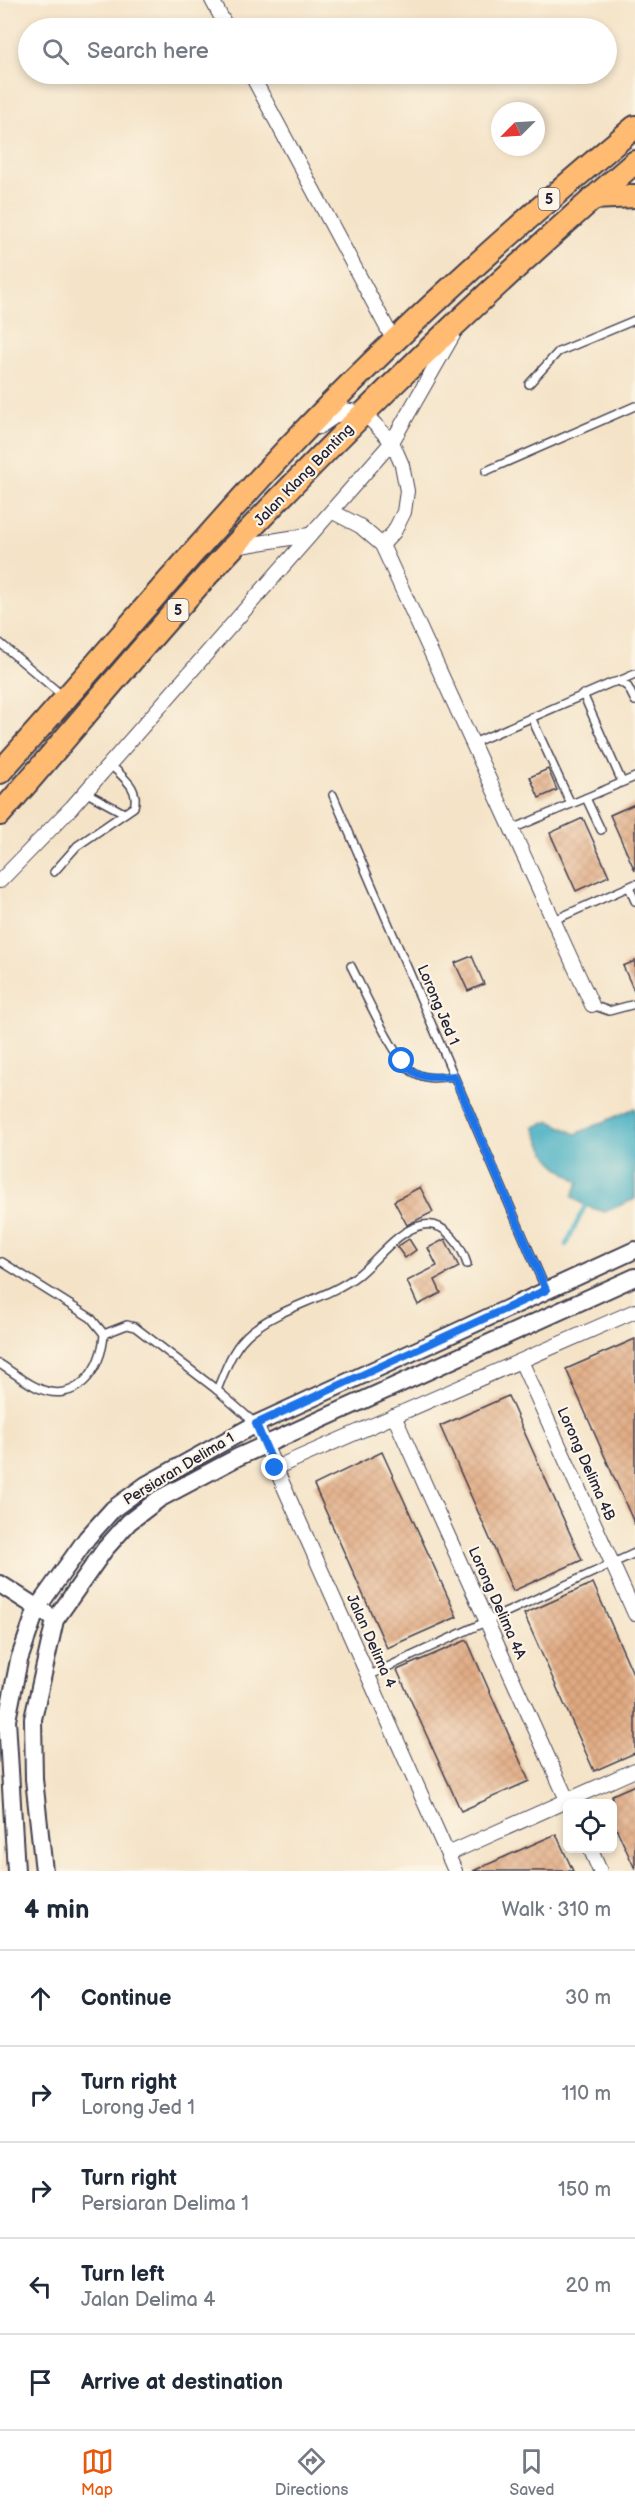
<!DOCTYPE html>
<html lang="en">
<head>
<meta charset="utf-8">
<style>
	body { margin:0; font-family:"Balsamiq Sans",sans-serif; background:#f2f2f3; color:#1f2937 }
	.controls { position:absolute; right:18px; bottom:18px; display:grid; overflow:hidden; border-radius:9px; box-shadow:0 3px 9px #0003 }
	.controls button { width:54px; height:54px; display:grid; place-items:center; padding:0; border:0; border-bottom:2px solid #e0e1e3; background:#fff; color:#1f2937; font:30px sans-serif }
	.compass { position:absolute; left:491px; top:102px; width:54px; height:54px; border-radius:50%; background:#fff; box-shadow:0 3px 9px #0003; rotate:246deg }
	.stop { position:absolute; width:18px; height:18px; margin:-14px; border:4px solid #1a73e8; border-radius:50%; background:#fff }
	.stop.end { background:#1a73e8; border-color:#fff; box-shadow:0 2px 6px #0008 }
	.list { margin:0; padding:0; list-style:none }
	h2 { display:flex; justify-content:space-between; align-items:center; height:78px; margin:0; padding:0 24px; font-size:26px }
	h2 small { font-size:20px; font-weight:400; color:#747a83 }
	.list li { display:grid; grid-template-columns:39px 1fr auto; gap:18px; align-items:center; box-sizing:border-box; height:96px; padding:0 24px; border-top:2px solid #e0e1e3 }
	.list b { display:block; font-size:22px; white-space:nowrap }
	.list p { margin:0; font-size:20px; white-space:nowrap; color:#747a83 }
	.list em { font-size:20px; font-style:normal; color:#747a83 }
	.icon { flex:none; width:33px; height:33px; fill:none; stroke:currentColor; stroke-width:2; stroke-linecap:round; stroke-linejoin:round }
	.map { position:relative; flex:none; width:635px; height:1871px; overflow:hidden }
	.search { position:absolute; background:#fff; box-shadow:0 3px 9px #0003; left:18px; right:18px; top:18px; height:66px; display:flex; align-items:center; gap:15px; box-sizing:border-box; padding:0 21px; border-radius:33px; color:#747a83; font-size:22px }
	.sheet { height:558px; background:#fff }
	nav { display:flex; justify-content:space-around; align-items:center; box-sizing:border-box; height:84px; border-top:2px solid #e0e1e3; background:#fff; font-size:16px; color:#747a83 }
	nav a { display:grid; justify-items:center; gap:3px }
	nav .on { color:#ea580c }
	.map>svg:first-child { display:block }
	.water { fill:#43aec2; stroke:#32687e; stroke-width:1.5 }
	.lines { fill:none; stroke-linecap:round; stroke-linejoin:round }
	.stream { stroke:#43aec2; stroke-width:4.5 }
	.building { fill:url(#building-cross-hatch) }
	.service-casing { stroke:#423f50; stroke-width:10 }
	.minor-casing { stroke:#423f50; stroke-width:16 }
	.tertiary-casing { stroke:#423f50; stroke-width:20 }
	.trunk-casing { stroke:#423f50; stroke-width:26 }
	.service { stroke:#fff; stroke-width:7 }
	.minor { stroke:#fff; stroke-width:14 }
	.tertiary { stroke:#fff; stroke-width:16 }
	.trunk { stroke:#ffbb71; stroke-width:22 }
	.route { stroke:#1a73e8; stroke-width:8 }
	.labels { text-anchor:middle; dominant-baseline:central; stroke-width:4.5; stroke-linejoin:round; paint-order:stroke }
	.shield { fill:#fcf5e5; stroke:#63616e; stroke-width:1.5 }
	.shield-label { font-size:14px; font-weight:bold; fill:#22223b }
	.street-label { font-size:15px; fill:#22223b; stroke:#fcf5e5 }
</style>
</head>
<body>
<div class="map">
<svg width="635" height="1871" viewBox="0 0 635 1871">
	<defs>
		<pattern id="building-cross-hatch" width="8" height="8" patternUnits="userSpaceOnUse" patternTransform="scale(1.5)"><rect width="8" height="8" fill="#e0a981"/><path d="M0 0l8 8M0 8l8-8" fill="none" stroke="#c09170"/></pattern>
	</defs>
	<rect width="100%" height="100%" fill="#fcf5e5"/>
	<filter id="ink" filterUnits="userSpaceOnUse"><feTurbulence type="fractalNoise" baseFrequency=".0167" numOctaves="2"/><feDisplacementMap in="SourceGraphic" scale="12" xChannelSelector="R" yChannelSelector="G"/><feConvolveMatrix kernelMatrix="1 2 1 2 8 2 1 2 1" color-interpolation-filters="sRGB"/></filter>
	<filter id="wash" filterUnits="userSpaceOnUse"><feTurbulence type="fractalNoise" baseFrequency=".008" numOctaves="4" result="noise"/><feDisplacementMap in="SourceGraphic" scale="24" xChannelSelector="R" yChannelSelector="G"/><feGaussianBlur stdDeviation="1.35" result="paint"/><feColorMatrix in="noise" values="0 0 0 0 0 0 0 0 0 0 0 0 0 0 0 0 0 1.4 0 .05"/><feComposite in="paint" operator="in"/></filter>
	<g filter="url(#wash)">
		<rect width="100%" height="100%" fill="#f4e3c7"/>
		<path class="water" d="M635,1108V1199L605,1212L585,1206L572,1196L579,1182C550,1163 547,1159 534,1127L550,1121L576,1134Z"/>
		<g class="lines">
			<polyline class="stream" points="566,1245 585,1206"/>
		</g>
		<g id="blocks">
			<g class="building">
				<polygon points="548,769 557,790 539,798 530,777"/>
				<polygon points="635,804 635,871 610,815"/>
				<polygon points="583,818 609,876 576,891 550,833"/>
				<polygon points="472,956 484,984 468,991 455,963"/>
				<polygon points="635,961 635,993 623,966"/>
				<polygon points="420,1187 433,1212 407,1225 394,1201"/>
				<polygon points="409,1239 416,1250 405,1258 397,1247"/>
				<polygon points="445,1239 459,1267 435,1280 441,1293 418,1305 407,1281 437,1266 428,1248"/>
				<polygon points="635,1339 635,1525 566,1369"/>
				<polygon points="508,1396 582,1560 513,1591 440,1426"/>
				<polygon points="382,1452 457,1617 387,1648 314,1485"/>
				<polygon points="593,1583 635,1678 635,1753 594,1771 524,1614"/>
				<polygon points="467,1640 529,1781 461,1811 397,1670"/>
				<polygon points="635,1785 635,1869 612,1819 612,1795"/>
				<polygon points="556,1834 573,1871 473,1871 520,1850"/>
			</g>
		</g>
	</g>
	<g filter="url(#ink)">
		<use href="#blocks" fill-opacity="0" stroke="#423f50" stroke-width="1.5"/>
		<g class="lines">
			<g class="service-casing">
				<g id="service">
					<polyline points="529,384 558,352 635,320"/>
					<polyline points="486,471 635,406"/>
					<polyline points="0,643 64,697"/>
					<polyline points="619,681 635,674"/>
					<polyline points="583,694 622,782"/>
					<polyline points="531,717 571,804"/>
					<polyline points="471,744 611,683 619,681 628,687 635,701"/>
					<polyline points="85,792 124,813"/>
					<polyline points="333,795 546,1290"/>
					<polyline points="586,798 601,830"/>
					<polyline points="510,830 635,777"/>
					<path d="M54,872L77,846L134,807C140,788 123,778 110,764"/>
					<polyline points="629,887 635,901"/>
					<polyline points="552,921 635,884"/>
					<path d="M351,966C362,987 396,1063 413,1072C427,1080 438,1078 454,1076"/>
					<polyline points="592,1005 609,1011 635,1004"/>
					<polyline points="104,1334 127,1325 135,1327 217,1390 256,1424"/>
					<path d="M0,1364C12,1372 24,1381 36,1387C76,1407 102,1369 104,1334L91,1318L2,1262"/>
					<path d="M217,1390C226,1368 233,1346 252,1331C283,1306 327,1299 358,1275C378,1259 397,1230 423,1225C446,1221 462,1247 467,1264"/>
					<polyline points="368,1676 635,1553"/>
				</g>
			</g>
			<g class="minor-casing">
				<g id="minor">
					<polyline points="212,0 227,28"/>
					<polyline points="251,74 394,341"/>
					<polyline points="319,427 344,410 364,413 392,442 402,465 407,491 404,512 394,532 382,545"/>
					<polyline points="333,512 360,526 382,545 592,1005"/>
					<polyline points="234,547 309,535"/>
					<polyline points="0,881 72,807 392,442 453,335"/>
					<polyline points="521,1361 635,1614"/>
					<polyline points="394,1416 569,1804"/>
					<polyline points="256,1424 455,1871"/>
					<polyline points="275,1468 635,1311"/>
					<polyline points="590,1848 600,1871"/>
					<polyline points="448,1854 635,1770"/>
				</g>
			</g>
			<g class="tertiary-casing">
				<g id="tertiary">
					<polyline points="0,1584 47,1614"/>
					<polyline points="16,1871 7,1720 19,1660 37,1608 87,1538 113,1509 146,1485 256,1424 635,1250"/>
					<polyline points="44,1871 34,1779 33,1719 55,1620 105,1549 129,1522 159,1499 238,1457 635,1277"/>
				</g>
			</g>
			<g class="trunk-casing">
				<g id="trunk">
					<polyline points="593,198 635,196"/>
					<path d="M0,772C97,665 189,554 288,448C396,333 514,228 635,127"/>
					<path d="M0,814C78,725 153,632 235,545C362,411 495,282 635,162"/>
				</g>
			</g>
			<use href="#service" class="service"/>
			<use href="#minor" class="minor"/>
			<use href="#tertiary" class="tertiary"/>
			<use href="#trunk" class="trunk"/>
		</g>
	</g>
	<g class="lines" filter="url(#ink)">
		<path class="route" d="M275,1468L256,1424L546,1290L454,1076C432,1078 416,1080 402,1061"/>
	</g>
	<g class="labels">
		<g class="shield">
			<rect x="538.5" y="188" width="21" height="22" rx="4.5"/>
			<rect x="167.5" y="599" width="21" height="22" rx="4.5"/>
		</g>
		<g class="shield-label">
			<text x="549" y="199">5</text>
			<text x="178" y="610">5</text>
		</g>
		<g class="street-label">
			<text transform="translate(304 475) rotate(-46)">Jalan Klang Banting</text>
			<text transform="translate(438 1005) rotate(67)">Lorong Jed 1</text>
			<text transform="translate(586 1464) rotate(66)">Lorong Delima 4B</text>
			<text transform="translate(179 1469) rotate(-31)">Persiaran Delima 1</text>
			<text transform="translate(497 1603) rotate(66)">Lorong Delima 4A</text>
			<text transform="translate(371 1641) rotate(66)">Jalan Delima 4</text>
		</g>
	</g>
</svg>
<div class="controls">
<button><svg class="icon" aria-label="locate" viewBox="0 0 24 24"><circle cx="12" cy="12" r="6"/><path d="M12 2v4M12 18v4M2 12h4M18 12h4"/></svg></button>
</div>
<svg class="compass" viewBox="-18 -18 36 36"><path d="M0-13l5 13h-10z" fill="#e53935"/><path d="M0 13l5-13h-10z" fill="#747a83"/></svg>
<div class="stop" style="left:402px;top:1061px"></div>
<div class="stop end" style="left:275px;top:1468px"></div>
<div class="search"><svg class="icon" aria-label="search" viewBox="0 0 24 24"><circle cx="10" cy="10" r="6"/><path d="M15 15l6 6"/></svg>Search here</div>
</div>
<section class="sheet">
<h2>4 min<small>Walk · 310 m</small></h2>
<ul class="list">
<li><svg class="icon" aria-label="ahead" viewBox="0 0 24 24"><path d="M12 20V5M6 11l6-6 6 6"/></svg><div><b>Continue</b></div><em>30 m</em></li>
<li><svg class="icon" aria-label="right" viewBox="0 0 24 24"><path d="M7 20v-9h11M14 6l5 5-5 5"/></svg><div><b>Turn right</b><p>Lorong Jed 1</p></div><em>110 m</em></li>
<li><svg class="icon" aria-label="right" viewBox="0 0 24 24"><path d="M7 20v-9h11M14 6l5 5-5 5"/></svg><div><b>Turn right</b><p>Persiaran Delima 1</p></div><em>150 m</em></li>
<li><svg class="icon" aria-label="left" viewBox="0 0 24 24"><path d="M17 20v-9H6M10 6l-5 5 5 5"/></svg><div><b>Turn left</b><p>Jalan Delima 4</p></div><em>20 m</em></li>
<li><svg class="icon" aria-label="arrive" viewBox="0 0 24 24"><path d="M6 21V4h12l-3 4 3 4H6"/></svg><div><b>Arrive at destination</b></div></li>
</ul>
</section>
<nav>
<a class="on"><svg class="icon" aria-label="map" viewBox="0 0 24 24"><path d="M3 6l6-2 6 2 6-2v14l-6 2-6-2-6 2zM9 4v14M15 6v14"/></svg>Map</a>
<a><svg class="icon" aria-label="directions" viewBox="0 0 24 24"><path d="M12 3l9 9-9 9-9-9zM9 14v-3h6M13 9l2 2-2 2"/></svg>Directions</a>
<a><svg class="icon" aria-label="saved" viewBox="0 0 24 24"><path d="M7 4h10v16l-5-4-5 4z"/></svg>Saved</a>
</nav>
</body>
</html>
